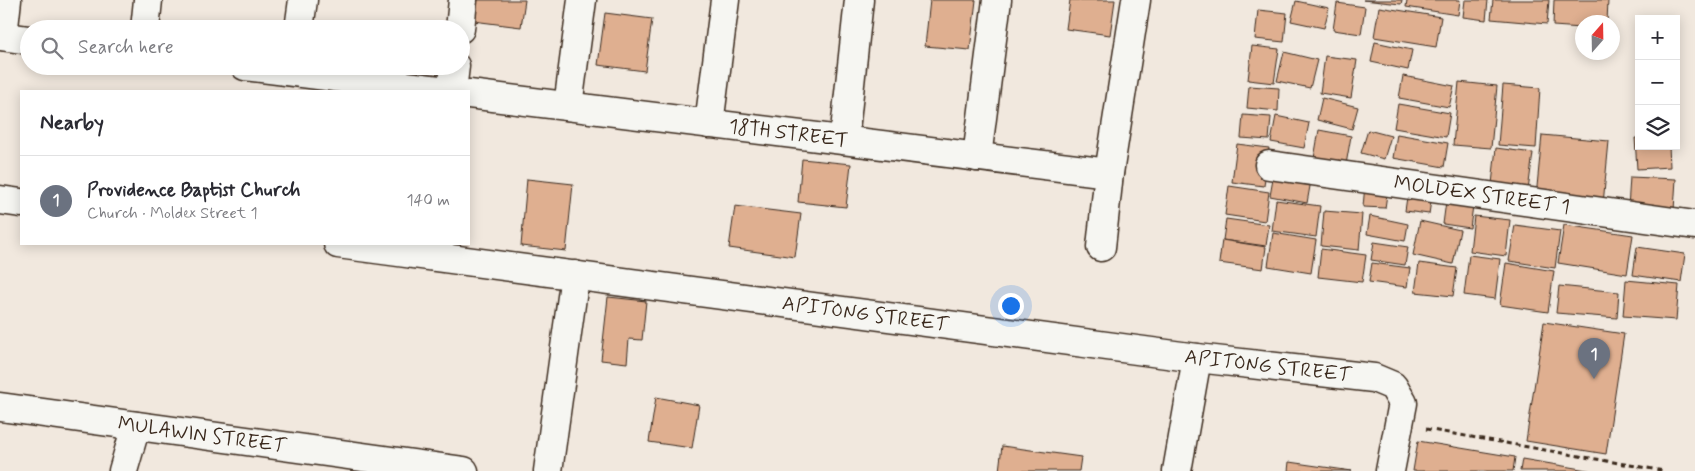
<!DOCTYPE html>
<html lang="en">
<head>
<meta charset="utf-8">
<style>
	body { margin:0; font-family:Mynerve,sans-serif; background:#f7f7f7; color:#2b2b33 }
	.controls { position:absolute; right:15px; top:15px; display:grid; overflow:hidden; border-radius:0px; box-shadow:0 2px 12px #0003 }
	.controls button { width:45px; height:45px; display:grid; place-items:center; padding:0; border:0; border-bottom:1px solid #e1e1e2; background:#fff; color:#2b2b33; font:25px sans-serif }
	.compass { position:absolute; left:1575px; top:15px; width:45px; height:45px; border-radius:50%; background:#fff; box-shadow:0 2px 12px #0003; rotate:20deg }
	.you { position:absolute; left:1010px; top:305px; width:18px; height:18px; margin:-12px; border:4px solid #fff; border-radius:50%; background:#1a73e8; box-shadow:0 0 0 8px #1a73e833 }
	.badge { display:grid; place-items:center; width:32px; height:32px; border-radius:50%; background:#0f766e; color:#fff; font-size:16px; font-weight:700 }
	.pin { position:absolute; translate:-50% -41px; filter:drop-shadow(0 1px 2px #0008) }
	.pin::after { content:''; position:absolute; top:26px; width:18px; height:15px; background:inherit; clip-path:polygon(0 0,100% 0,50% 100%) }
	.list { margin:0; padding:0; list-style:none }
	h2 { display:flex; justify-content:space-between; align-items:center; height:65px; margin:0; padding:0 20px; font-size:21px }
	h2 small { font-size:16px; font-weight:400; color:#7c7c81 }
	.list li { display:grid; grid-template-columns:32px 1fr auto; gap:15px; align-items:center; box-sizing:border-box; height:90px; padding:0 20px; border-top:1px solid #e1e1e2 }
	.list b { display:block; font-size:19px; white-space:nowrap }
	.list p { margin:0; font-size:16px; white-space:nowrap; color:#7c7c81 }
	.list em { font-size:16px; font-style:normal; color:#7c7c81 }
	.icon { flex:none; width:28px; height:28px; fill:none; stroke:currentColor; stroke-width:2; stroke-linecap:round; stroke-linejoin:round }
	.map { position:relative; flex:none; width:1695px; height:471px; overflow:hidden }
	.search { position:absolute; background:#fff; box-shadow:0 2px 12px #0003; left:20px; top:20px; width:450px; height:55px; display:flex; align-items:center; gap:12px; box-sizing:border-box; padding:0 18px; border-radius:28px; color:#7c7c81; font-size:19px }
	.panel { position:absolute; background:#fff; box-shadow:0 2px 12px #0003; left:20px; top:90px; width:450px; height:155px; border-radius:0px }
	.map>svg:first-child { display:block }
	.building { fill:#dfaf90; stroke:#3b2a1e }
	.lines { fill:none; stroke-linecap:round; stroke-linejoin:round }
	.minor-casing { stroke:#3b2a1e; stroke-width:31 }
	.path { stroke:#3b2a1e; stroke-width:3; stroke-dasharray:5 4; stroke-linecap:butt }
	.minor { stroke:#f6f6f2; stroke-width:28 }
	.labels { text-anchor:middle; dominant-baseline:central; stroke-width:4.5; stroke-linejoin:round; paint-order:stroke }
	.street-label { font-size:20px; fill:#3b2a1e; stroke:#f6f6f2 }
</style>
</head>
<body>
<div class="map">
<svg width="1695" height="471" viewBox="0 0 1695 471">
	<rect width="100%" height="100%" fill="#f1e8de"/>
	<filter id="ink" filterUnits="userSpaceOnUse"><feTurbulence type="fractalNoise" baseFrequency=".02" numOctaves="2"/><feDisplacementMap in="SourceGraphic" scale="10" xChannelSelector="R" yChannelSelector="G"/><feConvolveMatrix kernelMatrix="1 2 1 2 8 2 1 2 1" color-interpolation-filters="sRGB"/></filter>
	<g filter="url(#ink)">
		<g class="building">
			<polygon points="468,0 525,0 521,27 465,20"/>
			<polygon points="930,0 976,0 970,50 925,46"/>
			<polygon points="1070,0 1115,0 1110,35 1066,29"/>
			<polygon points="1363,0 1402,0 1401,4"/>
			<polygon points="1407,0 1460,0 1458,15 1406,7"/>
			<polygon points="1465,0 1488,0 1486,20 1463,17"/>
			<polygon points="1493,0 1549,0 1547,24 1491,19"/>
			<polygon points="1554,0 1608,0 1607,22 1582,22 1582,28 1553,26"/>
			<polygon points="1296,1 1329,8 1324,28 1291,21"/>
			<polygon points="1337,3 1365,7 1361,34 1333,30"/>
			<polygon points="1379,7 1441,17 1436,47 1374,37"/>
			<polygon points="1258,10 1287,13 1284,42 1255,39"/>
			<polygon points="605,13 652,19 645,71 598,65"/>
			<polygon points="1375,42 1412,50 1408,70 1371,62"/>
			<polygon points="1252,46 1279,49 1274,83 1248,80"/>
			<polygon points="1284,52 1317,60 1310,88 1277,81"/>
			<polygon points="1325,56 1357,60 1351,98 1320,93"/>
			<polygon points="1403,76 1454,86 1449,107 1399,98"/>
			<polygon points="1459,82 1497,86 1491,148 1453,145"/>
			<polygon points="1503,85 1540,88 1536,148 1498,145"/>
			<polygon points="1249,86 1279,88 1278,111 1247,108"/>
			<polygon points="1322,98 1358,107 1352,129 1317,120"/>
			<polygon points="1398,104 1450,113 1446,137 1394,128"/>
			<polygon points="1243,115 1271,117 1269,140 1241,138"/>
			<polygon points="1276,116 1309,123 1304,148 1271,142"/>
			<polygon points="1319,130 1351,136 1345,170 1313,164"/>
			<polygon points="1368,130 1391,136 1384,159 1361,153"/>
			<polygon points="1397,134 1448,143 1444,167 1393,158"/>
			<polygon points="1542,135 1609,141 1603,204 1536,197"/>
			<polygon points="1635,138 1639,138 1639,146 1669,146 1670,167 1637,169"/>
			<polygon points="1237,144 1269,148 1264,186 1232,182"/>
			<polygon points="1496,148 1533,153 1527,198 1491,193"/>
			<polygon points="802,159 851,164 846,207 798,202"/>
			<polygon points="1275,168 1312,175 1307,203 1270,196"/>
			<polygon points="1630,177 1676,179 1674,210 1628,208"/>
			<polygon points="527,179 573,184 566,251 521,246"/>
			<polygon points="1365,185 1388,187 1385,208 1363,207"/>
			<polygon points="1229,186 1269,192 1265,221 1225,215"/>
			<polygon points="1408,190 1432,194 1429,214 1405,211"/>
			<polygon points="1447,194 1474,198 1470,228 1443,224"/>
			<polygon points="1276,200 1320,206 1316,237 1272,231"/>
			<polygon points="735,206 801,214 795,257 729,248"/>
			<polygon points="1324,211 1362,214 1359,250 1321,246"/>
			<polygon points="1370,216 1408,224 1405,241 1367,234"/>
			<polygon points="1474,216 1510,220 1506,256 1470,251"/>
			<polygon points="1226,219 1269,225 1266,246 1223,240"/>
			<polygon points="1420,221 1460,230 1453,264 1413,255"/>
			<polygon points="1515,225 1560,231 1555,268 1509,261"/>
			<polygon points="1564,225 1633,235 1627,274 1558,263"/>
			<polygon points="1273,233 1316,240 1311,273 1268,266"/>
			<polygon points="1222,240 1266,247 1263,269 1219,263"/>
			<polygon points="1374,242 1408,247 1405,265 1371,260"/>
			<polygon points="1637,247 1685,254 1681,282 1633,275"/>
			<polygon points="1321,249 1366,255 1362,282 1318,277"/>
			<polygon points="1469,255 1500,259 1495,299 1464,295"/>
			<polygon points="1372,263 1410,268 1407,287 1369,282"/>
			<polygon points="1419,263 1457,268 1453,296 1415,292"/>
			<polygon points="1506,263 1554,271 1548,312 1500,305"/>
			<polygon points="1626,280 1679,285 1676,320 1623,316"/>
			<polygon points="1559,286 1619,292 1617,318 1556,313"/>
			<polygon points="608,297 646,301 642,340 629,339 627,363 601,360"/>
			<polygon points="1544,322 1624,334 1606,454 1526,441"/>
			<polygon points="656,397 699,405 692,448 649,442"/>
			<polygon points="1418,441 1515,457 1513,471 1413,471"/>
			<polygon points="1002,446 1081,457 1079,471 999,471"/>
			<polygon points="1522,459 1593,471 1520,471"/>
			<polygon points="1289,462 1352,471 1288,471"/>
		</g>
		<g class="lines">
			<g class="minor-casing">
				<g id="minor">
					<polyline points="145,29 148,0"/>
					<polyline points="299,29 303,0"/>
					<polyline points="460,29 463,0"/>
					<polyline points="0,36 29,40"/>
					<polyline points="3,36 7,0"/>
					<polyline points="245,66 447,91"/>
					<polyline points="452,91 455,66"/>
					<path id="s1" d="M469,94L1109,173"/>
					<polyline points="568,106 582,0"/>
					<polyline points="709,124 725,0"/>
					<polyline points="844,140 859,0"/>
					<polyline points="977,157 997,0"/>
					<path id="s2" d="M1269,165L1695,225"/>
					<polyline points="0,200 21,203"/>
					<path id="s3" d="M338,244L1197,358L1374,378L1393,386L1403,403L1390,471"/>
					<polyline points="1101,247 1109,173 1136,0"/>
					<path id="s4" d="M0,407L464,471"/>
					<polyline points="123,471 136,426"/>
					<polyline points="548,471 575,275"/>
					<polyline points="1177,471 1197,358"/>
				</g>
			</g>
			<polyline class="path" points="1426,429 1664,471"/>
			<use href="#minor" class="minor"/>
		</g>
	</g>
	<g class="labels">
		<g class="street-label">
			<text stroke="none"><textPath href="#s1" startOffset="322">18TH STREET</textPath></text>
			<text stroke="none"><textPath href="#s2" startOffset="215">MOLDEX STREET 1</textPath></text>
			<text stroke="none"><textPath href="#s3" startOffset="532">APITONG STREET</textPath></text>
			<text stroke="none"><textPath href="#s3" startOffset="938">APITONG STREET</textPath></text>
			<text stroke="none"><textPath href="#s4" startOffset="204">MULAWIN STREET</textPath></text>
		</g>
	</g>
</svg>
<div class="controls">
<button>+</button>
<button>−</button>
<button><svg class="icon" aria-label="layers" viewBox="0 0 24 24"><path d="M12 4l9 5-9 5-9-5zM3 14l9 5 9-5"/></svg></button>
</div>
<svg class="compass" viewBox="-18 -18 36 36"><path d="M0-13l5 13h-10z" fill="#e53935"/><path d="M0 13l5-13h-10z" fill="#7c7c81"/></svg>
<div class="you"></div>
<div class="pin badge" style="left:1594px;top:379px;background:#6b7280">1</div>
<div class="search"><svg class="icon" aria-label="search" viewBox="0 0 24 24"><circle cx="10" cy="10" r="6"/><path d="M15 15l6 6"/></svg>Search here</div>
<section class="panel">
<h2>Nearby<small></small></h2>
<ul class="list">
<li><span class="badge" style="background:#6b7280">1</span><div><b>Providence Baptist Church</b><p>Church · Moldex Street 1</p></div><em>140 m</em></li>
</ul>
</section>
</div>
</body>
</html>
